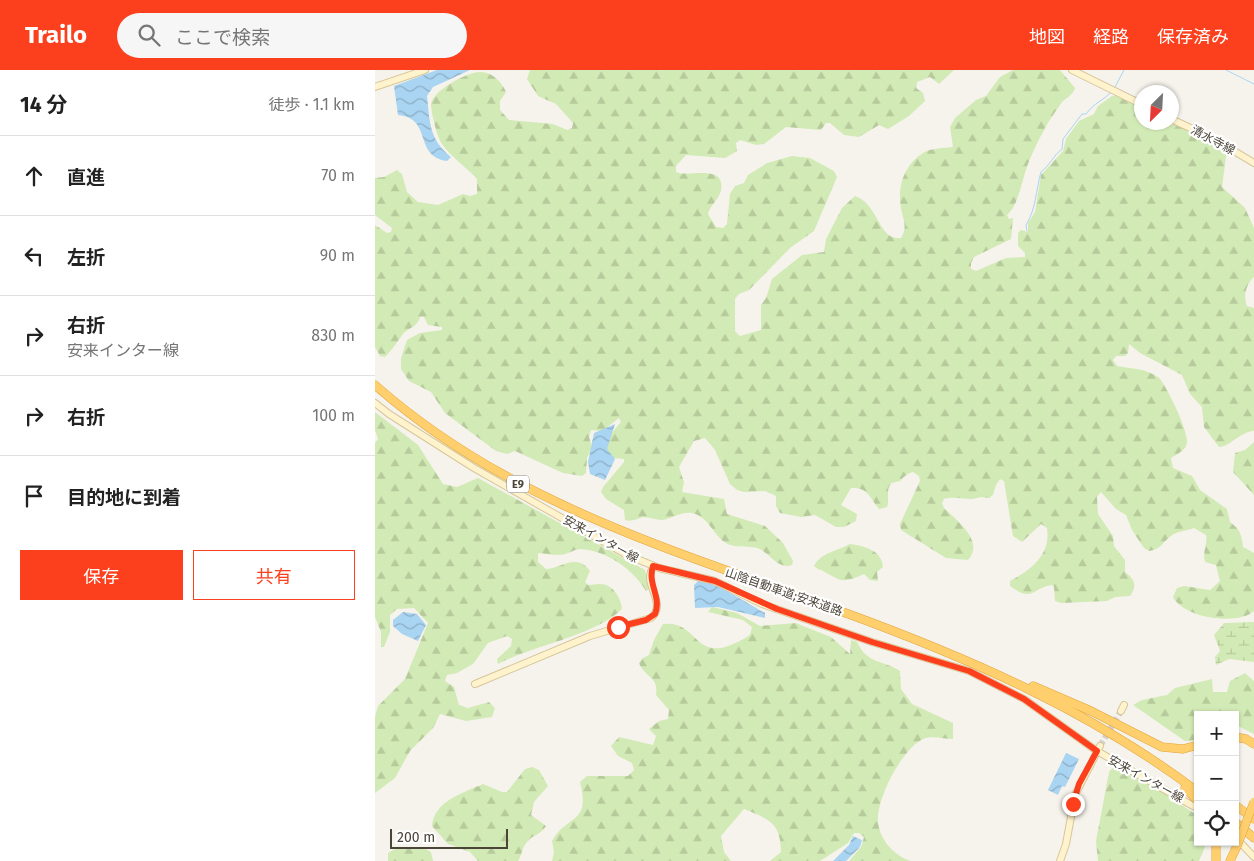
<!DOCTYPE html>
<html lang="ja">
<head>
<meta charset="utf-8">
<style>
	body { margin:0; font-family:"Fira Sans","Noto Sans JP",sans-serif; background:#f6f6f6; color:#222 }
	.controls { position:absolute; right:15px; bottom:15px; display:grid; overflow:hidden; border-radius:0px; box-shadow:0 1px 4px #0004 }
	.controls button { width:45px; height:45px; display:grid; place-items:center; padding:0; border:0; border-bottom:1px solid #e0e0e0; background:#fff; color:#222; font:25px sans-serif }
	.compass { position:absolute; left:759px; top:15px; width:45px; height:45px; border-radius:50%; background:#fff; box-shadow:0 1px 4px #0004; rotate:204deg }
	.scale { position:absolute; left:15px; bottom:12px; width:118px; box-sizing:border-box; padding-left:5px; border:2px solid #4b4439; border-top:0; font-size:14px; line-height:18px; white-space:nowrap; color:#4b4439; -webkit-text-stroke:4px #fff; paint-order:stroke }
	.stop { position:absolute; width:15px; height:15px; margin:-11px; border:4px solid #fc3f1d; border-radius:50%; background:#fff }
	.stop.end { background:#fc3f1d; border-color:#fff; box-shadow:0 1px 5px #0008 }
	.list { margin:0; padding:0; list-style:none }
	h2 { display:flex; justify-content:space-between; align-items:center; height:65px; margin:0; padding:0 20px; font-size:21px }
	h2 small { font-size:16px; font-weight:400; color:#767676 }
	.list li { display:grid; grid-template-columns:32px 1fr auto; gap:15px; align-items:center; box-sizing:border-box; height:80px; padding:0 20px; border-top:1px solid #e0e0e0 }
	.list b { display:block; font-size:19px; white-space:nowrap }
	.list p { margin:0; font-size:16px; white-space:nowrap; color:#767676 }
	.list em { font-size:16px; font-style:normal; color:#767676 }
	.actions { display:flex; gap:10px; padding:15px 20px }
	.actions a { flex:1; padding:11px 0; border:1px solid #fc3f1d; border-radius:0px; text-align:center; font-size:18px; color:#fc3f1d }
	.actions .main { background:#fc3f1d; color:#fff }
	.icon { flex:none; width:28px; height:28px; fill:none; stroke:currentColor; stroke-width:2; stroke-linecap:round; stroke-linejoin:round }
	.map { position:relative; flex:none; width:879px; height:791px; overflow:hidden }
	header { display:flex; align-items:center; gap:30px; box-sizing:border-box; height:70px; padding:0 25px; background:#fc3f1d; color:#fff }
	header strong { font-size:24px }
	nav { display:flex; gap:28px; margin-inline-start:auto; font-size:18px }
	.search { width:350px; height:45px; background:#f6f6f6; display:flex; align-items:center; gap:12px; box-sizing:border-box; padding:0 18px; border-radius:28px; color:#767676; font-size:19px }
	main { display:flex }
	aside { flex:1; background:#fff }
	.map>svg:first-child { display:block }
	.forest { fill:url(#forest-firs) }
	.wetland { fill:url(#wetland-marsh) }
	.water { fill:url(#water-waves) }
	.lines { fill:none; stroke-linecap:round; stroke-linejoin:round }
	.stream { stroke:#a9d4f2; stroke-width:1 }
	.secondary-tunnel { stroke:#d4d0c8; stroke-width:6; stroke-dasharray:6 3; stroke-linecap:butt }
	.secondary-casing { stroke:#d6c79b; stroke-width:8 }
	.highway-casing { stroke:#e0a43c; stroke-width:9 }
	.secondary { stroke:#fff3cd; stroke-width:6 }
	.highway { stroke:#ffcf6e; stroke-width:8 }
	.highway-bridge-casing { stroke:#e0a43c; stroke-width:9; stroke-linecap:butt }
	.highway-bridge { stroke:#ffcf6e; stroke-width:8 }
	.route { stroke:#fc3f1d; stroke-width:6 }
	.labels { text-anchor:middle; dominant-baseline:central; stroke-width:4.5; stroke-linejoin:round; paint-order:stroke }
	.shield { fill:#fff; stroke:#817c74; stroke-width:1 }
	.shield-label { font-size:11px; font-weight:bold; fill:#4b4439 }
	.street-label { font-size:12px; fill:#4b4439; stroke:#fff }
</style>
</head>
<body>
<header>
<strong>Trailo</strong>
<div class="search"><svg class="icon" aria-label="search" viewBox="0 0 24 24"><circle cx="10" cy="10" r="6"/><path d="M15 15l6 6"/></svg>ここで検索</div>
<nav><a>地図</a><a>経路</a><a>保存済み</a></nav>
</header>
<main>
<aside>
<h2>14 分<small>徒歩 · 1.1 km</small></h2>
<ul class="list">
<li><svg class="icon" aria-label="ahead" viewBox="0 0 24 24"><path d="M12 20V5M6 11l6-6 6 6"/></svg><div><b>直進</b></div><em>70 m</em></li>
<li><svg class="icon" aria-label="left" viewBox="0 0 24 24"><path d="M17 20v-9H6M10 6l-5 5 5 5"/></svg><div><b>左折</b></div><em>90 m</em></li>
<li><svg class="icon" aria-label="right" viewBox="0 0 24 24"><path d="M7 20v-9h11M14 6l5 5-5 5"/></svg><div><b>右折</b><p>安来インター線</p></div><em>830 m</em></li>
<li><svg class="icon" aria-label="right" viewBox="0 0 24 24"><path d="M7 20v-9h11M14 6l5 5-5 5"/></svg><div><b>右折</b></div><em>100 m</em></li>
<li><svg class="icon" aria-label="arrive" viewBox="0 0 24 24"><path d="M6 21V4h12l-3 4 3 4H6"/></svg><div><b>目的地に到着</b></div></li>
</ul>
<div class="actions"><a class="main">保存</a><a>共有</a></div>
</aside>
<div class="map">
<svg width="879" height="791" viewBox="0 0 879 791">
	<defs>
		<pattern id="forest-firs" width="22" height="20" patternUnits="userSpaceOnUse" patternTransform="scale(1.25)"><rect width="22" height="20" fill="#d2eab5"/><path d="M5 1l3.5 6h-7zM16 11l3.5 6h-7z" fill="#b6ca9c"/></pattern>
		<pattern id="wetland-marsh" width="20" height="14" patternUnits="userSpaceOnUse" patternTransform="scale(1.25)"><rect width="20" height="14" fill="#d2eab5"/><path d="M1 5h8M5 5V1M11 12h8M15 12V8" fill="none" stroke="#b6ca9c"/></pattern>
		<pattern id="water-waves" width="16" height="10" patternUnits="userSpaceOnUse" patternTransform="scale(1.25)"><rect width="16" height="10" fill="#a9d4f2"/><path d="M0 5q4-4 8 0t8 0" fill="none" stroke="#8caec5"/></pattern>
	</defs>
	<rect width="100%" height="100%" fill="#f6f3ec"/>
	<g class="forest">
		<path d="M155,0H579L564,14L555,7L542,12L541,18L548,23L550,31L534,46L513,59L504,55L484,67L469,65L455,53H451L446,60L411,57L389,74L381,75L365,70L361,73L362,81L350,88L311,85L301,96V102C312,108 351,93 346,120C344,130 335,135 333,144L341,157L348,158L352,154L355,124L360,116L369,113L373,105L392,93L417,86L435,88L459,101L462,107L439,161L415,178L374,220L364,224L360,229V261L365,266L386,260V235L391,228L397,209L427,185L449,182L451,169L467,138L480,126C504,134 503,171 526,168C533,156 528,150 526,138C522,117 529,95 548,83C555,78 570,78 578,77L575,57L580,48L601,30L611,26L625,7L638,0H685L700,18C697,27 690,27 685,35C673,51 663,70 655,89C647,106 645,134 632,145L634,149L638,148L636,169L599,187L596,193V199L601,201L631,188L650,187V183L643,176V163L646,160L653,162V153L660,142L666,105L688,81L691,69L704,51L719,44L723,36L737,26L742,25L766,37V52L805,55L852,79L847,117L870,138L879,158V207C871,214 868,226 872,236L879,238V361C864,362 855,377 844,377L829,357L827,337L815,324L807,305L765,283L754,274L753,283L750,286H741L738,290L742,296C758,299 769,298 783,307C790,312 814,362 812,373C811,380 801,385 796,388L798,398L817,406L825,420L852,439L855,452C865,459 867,466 868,477L879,483V541C863,556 808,548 798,527L802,518L809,516L835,520L845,511L841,495L830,492C827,481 833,474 831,465L819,458C812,461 802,461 796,466C788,472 785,480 774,481L769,478L757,460L751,445L741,439L726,422L722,427L723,444L738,466L739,476L750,490V502C759,509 763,515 755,526L740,527L732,531L686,533L680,531L679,517L677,515C656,518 659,533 635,516V511C656,500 676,485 672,458L666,454L647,472L638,466L629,411L625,409L621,415L618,425L614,428C606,427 605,427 598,429C592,430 580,426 569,429L567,433L569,438C582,451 610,471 593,490L571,488L526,460L525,454L545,411L544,406L538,402C531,404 530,406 525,411C522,412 519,412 517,413C510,418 515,431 512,437L504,439C495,428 493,417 476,418L466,435L482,444L481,451L469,457H461L440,445L426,447L405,443L401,436V426L390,421L369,422L362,420L355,414L340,380L330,368L319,371L304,397L309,412L307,422L349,429L352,444L390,456L408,473L418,491L417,495C404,500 395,484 385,479C372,474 359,480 348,471C337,462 332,446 317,443C306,441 297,449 287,450C281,450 274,447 268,447C261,449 257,452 250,450L249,440L231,429L226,422L228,417L249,392V389L237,388L231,380L235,365L246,352L244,348L227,361L216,360L214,367L217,377L212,388L211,403L207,406L188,403L140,381L132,384L121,381L70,343L56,322L34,311L26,299V288L32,270L45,263L67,260V257L53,255L49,247H45C42,258 34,257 28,264C22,272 17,280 10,287L5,286L0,277V155L12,163L16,162L17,158L0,145V108L9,107L22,100L27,104L32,122L43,132L63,135L88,124L95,126L102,124V109C91,97 76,87 67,74C62,67 56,42 56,34C58,20 94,1 106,2C117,2 127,12 131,22L125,31V40L134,50L178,54L192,60L197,58L198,53L181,34L163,26L152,9Z"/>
		<path d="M0,342L43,375L68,414L82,417L103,408L270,500L274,519L271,521C259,500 231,480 205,479C200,479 195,483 190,484C181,486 173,484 163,483V492L171,499C185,499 202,482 215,501L210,512L213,515C217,515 221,514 225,514C238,514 246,528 247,539C219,566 159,575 123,594L122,589L136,576L137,569L132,566L113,573L98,594L82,603L72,605L70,611L79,617L84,635L93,638L114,632L120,638L117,647L91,651L65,644L58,658L35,681L20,708L0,723V647L3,636L30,609L53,553L39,538L22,539L15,545V562L9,577H6V562L0,547V373L3,369L0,360Z"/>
		<polygon points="879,372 879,425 858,402 860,383 870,380"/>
		<path d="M475,474C489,476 507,480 508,497L502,502L503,511L495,510L489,504C469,513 467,512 450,502C445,499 443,500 439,496C445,483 464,480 475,474Z"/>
		<path d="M337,537L362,543L385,556L421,553L428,556L456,567L475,584L476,570L482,572C492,594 508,590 525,601L526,619L537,634L578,653V669C569,669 556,665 548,669C527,679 501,729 503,752C505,771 520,786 536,791H474L486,777L489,767L484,763H479L473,773L445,791H395L406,782C406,752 393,749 369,739L346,766L349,782L356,791H177L179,782L177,771C192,744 216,755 205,712L212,706H253L259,700L257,693L243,686L236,676L244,667L278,675L281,666L274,659L284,651L293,649L294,640L281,625C284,606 270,608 264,593L268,588L274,585L279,570L288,554C328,550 316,602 375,565L377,557L368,550L333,542Z"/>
		<polygon points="870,603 879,611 879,664 865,657 860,657 860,645 823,645 823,670 810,671 758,635 767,630 792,625 800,618 837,609 838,622 852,622 855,611"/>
		<polygon points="739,696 777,715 823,746 823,772 832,772 824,791 723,791 721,771 734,702"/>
		<path d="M157,697L164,700L173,716L159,732L156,745L171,756C165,766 158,764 152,772C147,777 147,785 143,791H103L95,782L73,774L57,756C59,731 88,723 108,714L127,722H132L150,699Z"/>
		<polygon points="32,777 49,778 56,782 58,791 13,791 13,783 22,778"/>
	</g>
	<polygon class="wetland" points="879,552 879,592 854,589 841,595 840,587 845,581 839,565 849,553"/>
	<g class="water">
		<path d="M62,0H95L58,17L52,26C55,53 54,69 76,87L72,91C38,86 58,48 23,45L19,16Z"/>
		<polygon points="240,354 232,379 240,389 230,410 215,404 213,392 219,363"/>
		<path d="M325,509C343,514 372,533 390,543V548L343,537L320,538L319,515Z"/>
		<polygon points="28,542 42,544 51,555 43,571 27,564 18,556 18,550"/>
		<polygon points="691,683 704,689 690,717 687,716 683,725 673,720"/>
		<polygon points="478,766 487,770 485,777 471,791 458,791 474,775"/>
	</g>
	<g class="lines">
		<g class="stream">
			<polyline points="851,0 879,14"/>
			<polyline points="718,7 766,30"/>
			<polyline points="739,19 749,0"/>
			<polyline points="796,45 811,53"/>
			<path d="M652,161L651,155C661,139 661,120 666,102C675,95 678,86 687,79L688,69L707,44H711C720,32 728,31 736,22"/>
		</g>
		<polyline class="secondary-tunnel" points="725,676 746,641"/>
		<g class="secondary-casing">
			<g id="secondary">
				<polyline points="697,0 766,34"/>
				<polyline points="0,17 50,0"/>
				<polyline points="796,49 839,69 879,93"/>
				<polyline points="0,333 14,344 99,398 252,485 284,498 340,511 387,534 497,572 594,601 649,629 722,681 818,736"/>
				<path d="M100,614L215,566L276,548C290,536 275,521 275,507C275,503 277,499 278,496"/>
				<polyline points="746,641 749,635"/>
				<polyline points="860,767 879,787"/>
				<polyline points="685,791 691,774 700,725 725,676"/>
			</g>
		</g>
		<g class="highway-casing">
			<g id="highway">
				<path d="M0,315C136,435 302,481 468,542C594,588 716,641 823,722"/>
				<polyline points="658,616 716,641 787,677 808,679 823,675"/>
				<polyline points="860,667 871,669 879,674"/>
				<polyline points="810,718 823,731"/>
				<polyline points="860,735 879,749"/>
				<polyline points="860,752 879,768"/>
				<polyline points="841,772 841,791"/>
				<polyline points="855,791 862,776"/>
			</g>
		</g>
		<use href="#secondary" class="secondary"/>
		<use href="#highway" class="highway"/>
		<g class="highway-bridge-casing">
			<polyline id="highway-bridge" points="862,776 879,732"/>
		</g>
		<use href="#highway-bridge" class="highway-bridge"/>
	</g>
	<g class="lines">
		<path class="route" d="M243,557L271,550L280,544C287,527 272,514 278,496L340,511L402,539L497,572L594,601L649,629L722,681L704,714L698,734"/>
	</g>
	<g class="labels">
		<rect class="shield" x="132" y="405.5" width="22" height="17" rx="4"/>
		<g class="shield-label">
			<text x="143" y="414">E9</text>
		</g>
		<g class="street-label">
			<text transform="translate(838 70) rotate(28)">清水寺線</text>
			<text transform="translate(226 469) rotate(29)">安来インター線</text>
			<text transform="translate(409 522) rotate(19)">山陰自動車道;安来道路</text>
			<text transform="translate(771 709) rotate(29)">安来インター線</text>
		</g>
	</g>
</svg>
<div class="controls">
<button>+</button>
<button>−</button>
<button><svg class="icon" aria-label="locate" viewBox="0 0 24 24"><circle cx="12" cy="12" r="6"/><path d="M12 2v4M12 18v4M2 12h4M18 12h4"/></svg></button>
</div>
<svg class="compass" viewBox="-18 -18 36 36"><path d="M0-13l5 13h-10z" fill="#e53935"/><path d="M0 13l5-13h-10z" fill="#767676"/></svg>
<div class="scale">200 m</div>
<div class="stop" style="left:243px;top:557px"></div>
<div class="stop end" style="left:698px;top:734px"></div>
</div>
</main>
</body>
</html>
